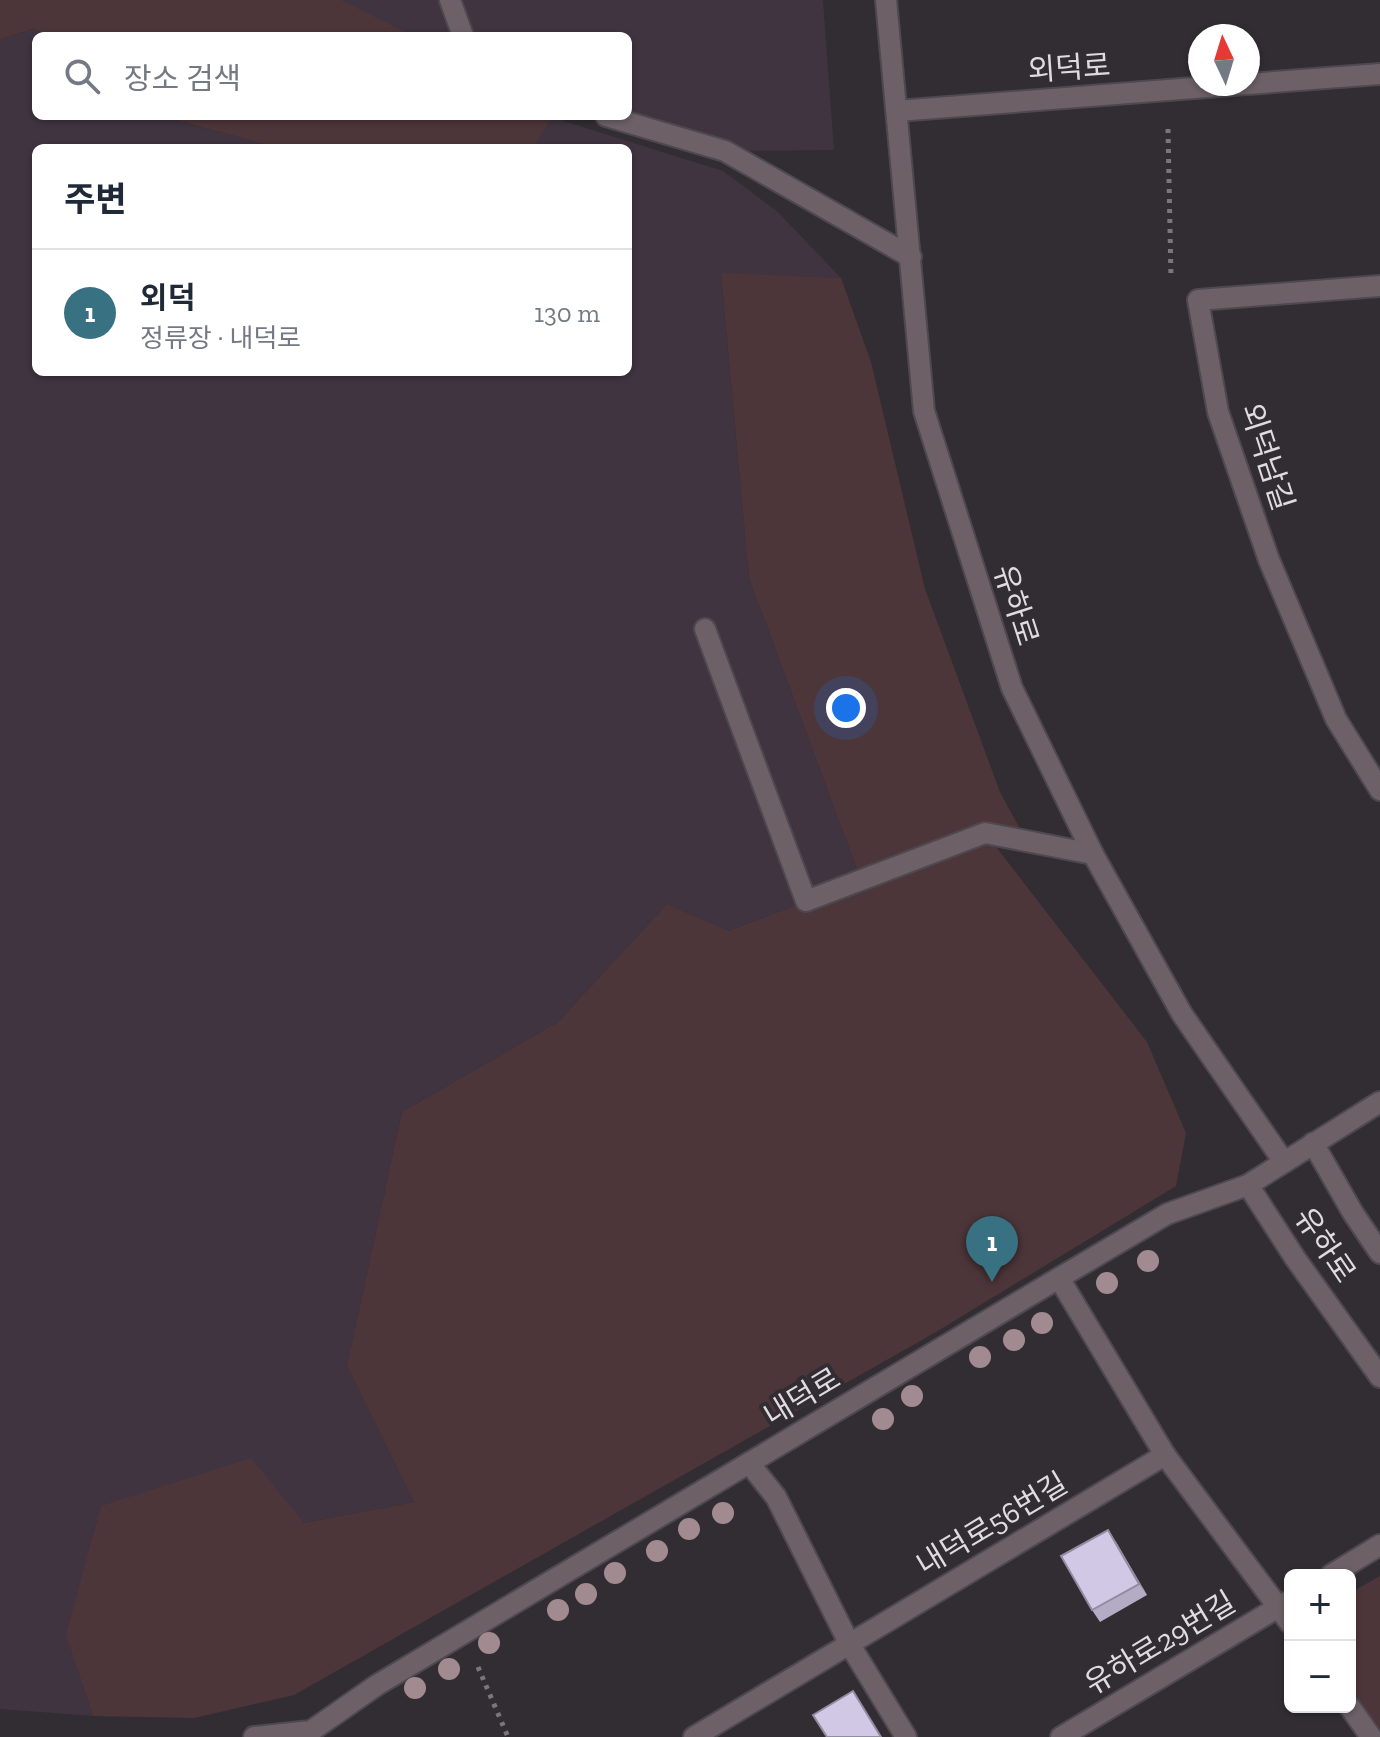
<!DOCTYPE html>
<html lang="ko">
<head>
<meta charset="utf-8">
<style>
	body { margin:0; font-family:"Zilla Slab","Noto Sans KR",serif; background:#f2f2f3; color:#1f2937 }
	.controls { position:absolute; right:24px; bottom:24px; display:grid; overflow:hidden; border-radius:12px; box-shadow:0 2px 6px #0004 }
	.controls button { width:72px; height:72px; display:grid; place-items:center; padding:0; border:0; border-bottom:2px solid #e0e1e3; background:#fff; color:#1f2937; font:40px sans-serif }
	.compass { position:absolute; left:1188px; top:24px; width:72px; height:72px; border-radius:50%; background:#fff; box-shadow:0 2px 6px #0004; rotate:356deg }
	.you { position:absolute; left:846px; top:708px; width:28px; height:28px; margin:-20px; border:6px solid #fff; border-radius:50%; background:#1a73e8; box-shadow:0 0 0 12px #1a73e833 }
	.badge { display:grid; place-items:center; width:52px; height:52px; border-radius:50%; background:#377182; color:#fff; font-size:26px; font-weight:700 }
	.pin { position:absolute; translate:-50% -66px; filter:drop-shadow(0 2px 4px #0008) }
	.pin::after { content:''; position:absolute; top:42px; width:28px; height:24px; background:inherit; clip-path:polygon(0 0,100% 0,50% 100%) }
	.list { margin:0; padding:0; list-style:none }
	h2 { display:flex; justify-content:space-between; align-items:center; height:104px; margin:0; padding:0 32px; font-size:34px }
	h2 small { font-size:26px; font-weight:400; color:#747a83 }
	.list li { display:grid; grid-template-columns:52px 1fr auto; gap:24px; align-items:center; box-sizing:border-box; height:128px; padding:0 32px; border-top:2px solid #e0e1e3 }
	.list b { display:block; font-size:30px; white-space:nowrap }
	.list p { margin:0; font-size:26px; white-space:nowrap; color:#747a83 }
	.list em { font-size:26px; font-style:normal; color:#747a83 }
	.icon { flex:none; width:44px; height:44px; fill:none; stroke:currentColor; stroke-width:2; stroke-linecap:round; stroke-linejoin:round }
	.map { position:relative; flex:none; width:1380px; height:1737px; overflow:hidden }
	.search { position:absolute; background:#fff; box-shadow:0 2px 6px #0004; left:32px; top:32px; width:600px; height:88px; display:flex; align-items:center; gap:20px; box-sizing:border-box; padding:0 28px; border-radius:12px; color:#747a83; font-size:30px }
	.panel { position:absolute; background:#fff; box-shadow:0 2px 6px #0004; left:32px; top:144px; width:600px; height:232px; border-radius:12px }
	.map>svg:first-child { display:block }
	.built { fill:#3f3440 }
	.green { fill:#4d363a }
	.lines { fill:none; stroke-linecap:round; stroke-linejoin:round }
	.minor-casing { stroke:#4e484f; stroke-width:24 }
	.path { stroke:#7c767c; stroke-width:5; stroke-dasharray:4 6; stroke-linecap:butt }
	.minor { stroke:#6d6167; stroke-width:20 }
	.tree { fill:#a28b90 }
	.wall { fill:#b4acc5 }
	.shaded-wall { fill:#928ca0 }
	.building { fill:#d1c8e5; stroke:#928ca0; stroke-width:2 }
	.labels { text-anchor:middle; dominant-baseline:central; stroke-width:8; stroke-linejoin:round; paint-order:stroke }
	.street-label { font-size:30px; fill:#dfdbdf; stroke:#322c33 }
</style>
</head>
<body>
<div class="map">
<svg width="1380" height="1737" viewBox="0 0 1380 1737">
	<rect width="100%" height="100%" fill="#322c33"/>
	<g class="built">
		<polygon points="342,0 823,0 834,150 725,151 628,116 628,36 414,36"/>
		<polygon points="34,28 45,36 36,36 36,116 162,116 279,148 36,148 36,372 628,372 628,148 534,148 551,117 723,171 778,212 841,278 721,274 749,578 861,880 729,931 667,904 558,1022 402,1112 347,1366 414,1502 304,1523 66,1634 93,1716 0,1709 0,40"/>
	</g>
	<g class="green">
		<polygon points="0,0 342,0 414,36 45,36 34,28 0,40"/>
		<polygon points="162,116 552,116 534,148 279,148"/>
		<polygon points="721,273 841,278 871,362 925,589 1000,792 1019,827 986,834 1147,1042 1186,1133 1176,1186 936,1332 294,1695 194,1718 93,1716 66,1635 101,1506 251,1458 304,1523 414,1502 347,1366 402,1112 558,1022 667,904 729,931 861,880 749,578"/>
		<polygon points="1380,1576 1380,1737 1377,1737 1350,1694 1350,1593"/>
	</g>
	<g class="lines">
		<g class="minor-casing">
			<g id="minor">
				<polyline points="450,0 463,36"/>
				<polyline points="886,0 924,411 1012,688 1093,854 1182,1014 1284,1162"/>
				<polyline points="1248,84 1380,74"/>
				<polyline points="897,111 1246,84"/>
				<polyline points="606,116 725,151 911,257"/>
				<polyline points="1380,286 1198,300 1218,412 1269,560 1336,719 1380,790"/>
				<polyline points="705,629 806,901 985,833 1093,854"/>
				<polyline points="1313,1143 1353,1213 1380,1253"/>
				<polyline points="1248,1185 1295,1258 1380,1377"/>
				<polyline points="1059,1278 1165,1455 1290,1623"/>
				<polyline points="749,1463 776,1497 850,1645 906,1737"/>
				<polyline points="1331,1575 1380,1545"/>
				<polyline points="1350,1707 1371,1737"/>
				<polyline points="254,1737 311,1731 377,1685 1059,1278 1167,1214 1248,1185 1380,1102"/>
				<polyline points="694,1737 1165,1455"/>
				<polyline points="1061,1737 1287,1602"/>
			</g>
		</g>
		<g class="path">
			<polyline points="1168,129 1171,279"/>
			<polyline points="478,1667 508,1737"/>
		</g>
		<use href="#minor" class="minor"/>
	</g>
	<g class="tree">
		<circle cx="1148" cy="1261" r="11"/>
		<circle cx="1107" cy="1283" r="11"/>
		<circle cx="1042" cy="1323" r="11"/>
		<circle cx="1014" cy="1340" r="11"/>
		<circle cx="980" cy="1357" r="11"/>
		<circle cx="912" cy="1396" r="11"/>
		<circle cx="883" cy="1419" r="11"/>
		<circle cx="723" cy="1513" r="11"/>
		<circle cx="689" cy="1529" r="11"/>
		<circle cx="657" cy="1551" r="11"/>
		<circle cx="615" cy="1573" r="11"/>
		<circle cx="586" cy="1594" r="11"/>
		<circle cx="558" cy="1610" r="11"/>
		<circle cx="489" cy="1643" r="11"/>
		<circle cx="449" cy="1669" r="11"/>
		<circle cx="415" cy="1688" r="11"/>
	</g>
	<polygon class="wall" points="1116,1542 1147,1595 1100,1622 1092,1610"/>
	<polygon class="shaded-wall" points="1108,1530 1116,1542 1147,1595 1139,1584"/>
	<g class="building">
		<polygon points="1108,1530 1139,1584 1092,1610 1061,1556"/>
		<polygon points="853,1691 881,1737 827,1737 813,1715"/>
	</g>
	<g class="labels">
		<g class="street-label">
			<text transform="translate(1069 68) rotate(-4)">외덕로</text>
			<text transform="translate(1267 457) rotate(72)">외덕남길</text>
			<text transform="translate(1016 605) rotate(72)">유하로</text>
			<text transform="translate(1325 1245) rotate(56)">유하로</text>
			<text transform="translate(802 1397) rotate(-31)">내덕로</text>
			<text transform="translate(992 1524) rotate(-31)">내덕로56번길</text>
			<text transform="translate(1160 1643) rotate(-31)">유하로29번길</text>
		</g>
	</g>
</svg>
<div class="controls">
<button>+</button>
<button>−</button>
</div>
<svg class="compass" viewBox="-18 -18 36 36"><path d="M0-13l5 13h-10z" fill="#e53935"/><path d="M0 13l5-13h-10z" fill="#747a83"/></svg>
<div class="you"></div>
<div class="pin badge" style="left:992px;top:1282px">1</div>
<div class="search"><svg class="icon" aria-label="search" viewBox="0 0 24 24"><circle cx="10" cy="10" r="6"/><path d="M15 15l6 6"/></svg>장소 검색</div>
<section class="panel">
<h2>주변<small></small></h2>
<ul class="list">
<li><span class="badge">1</span><div><b>외덕</b><p>정류장 · 내덕로</p></div><em>130 m</em></li>
</ul>
</section>
</div>
</body>
</html>
